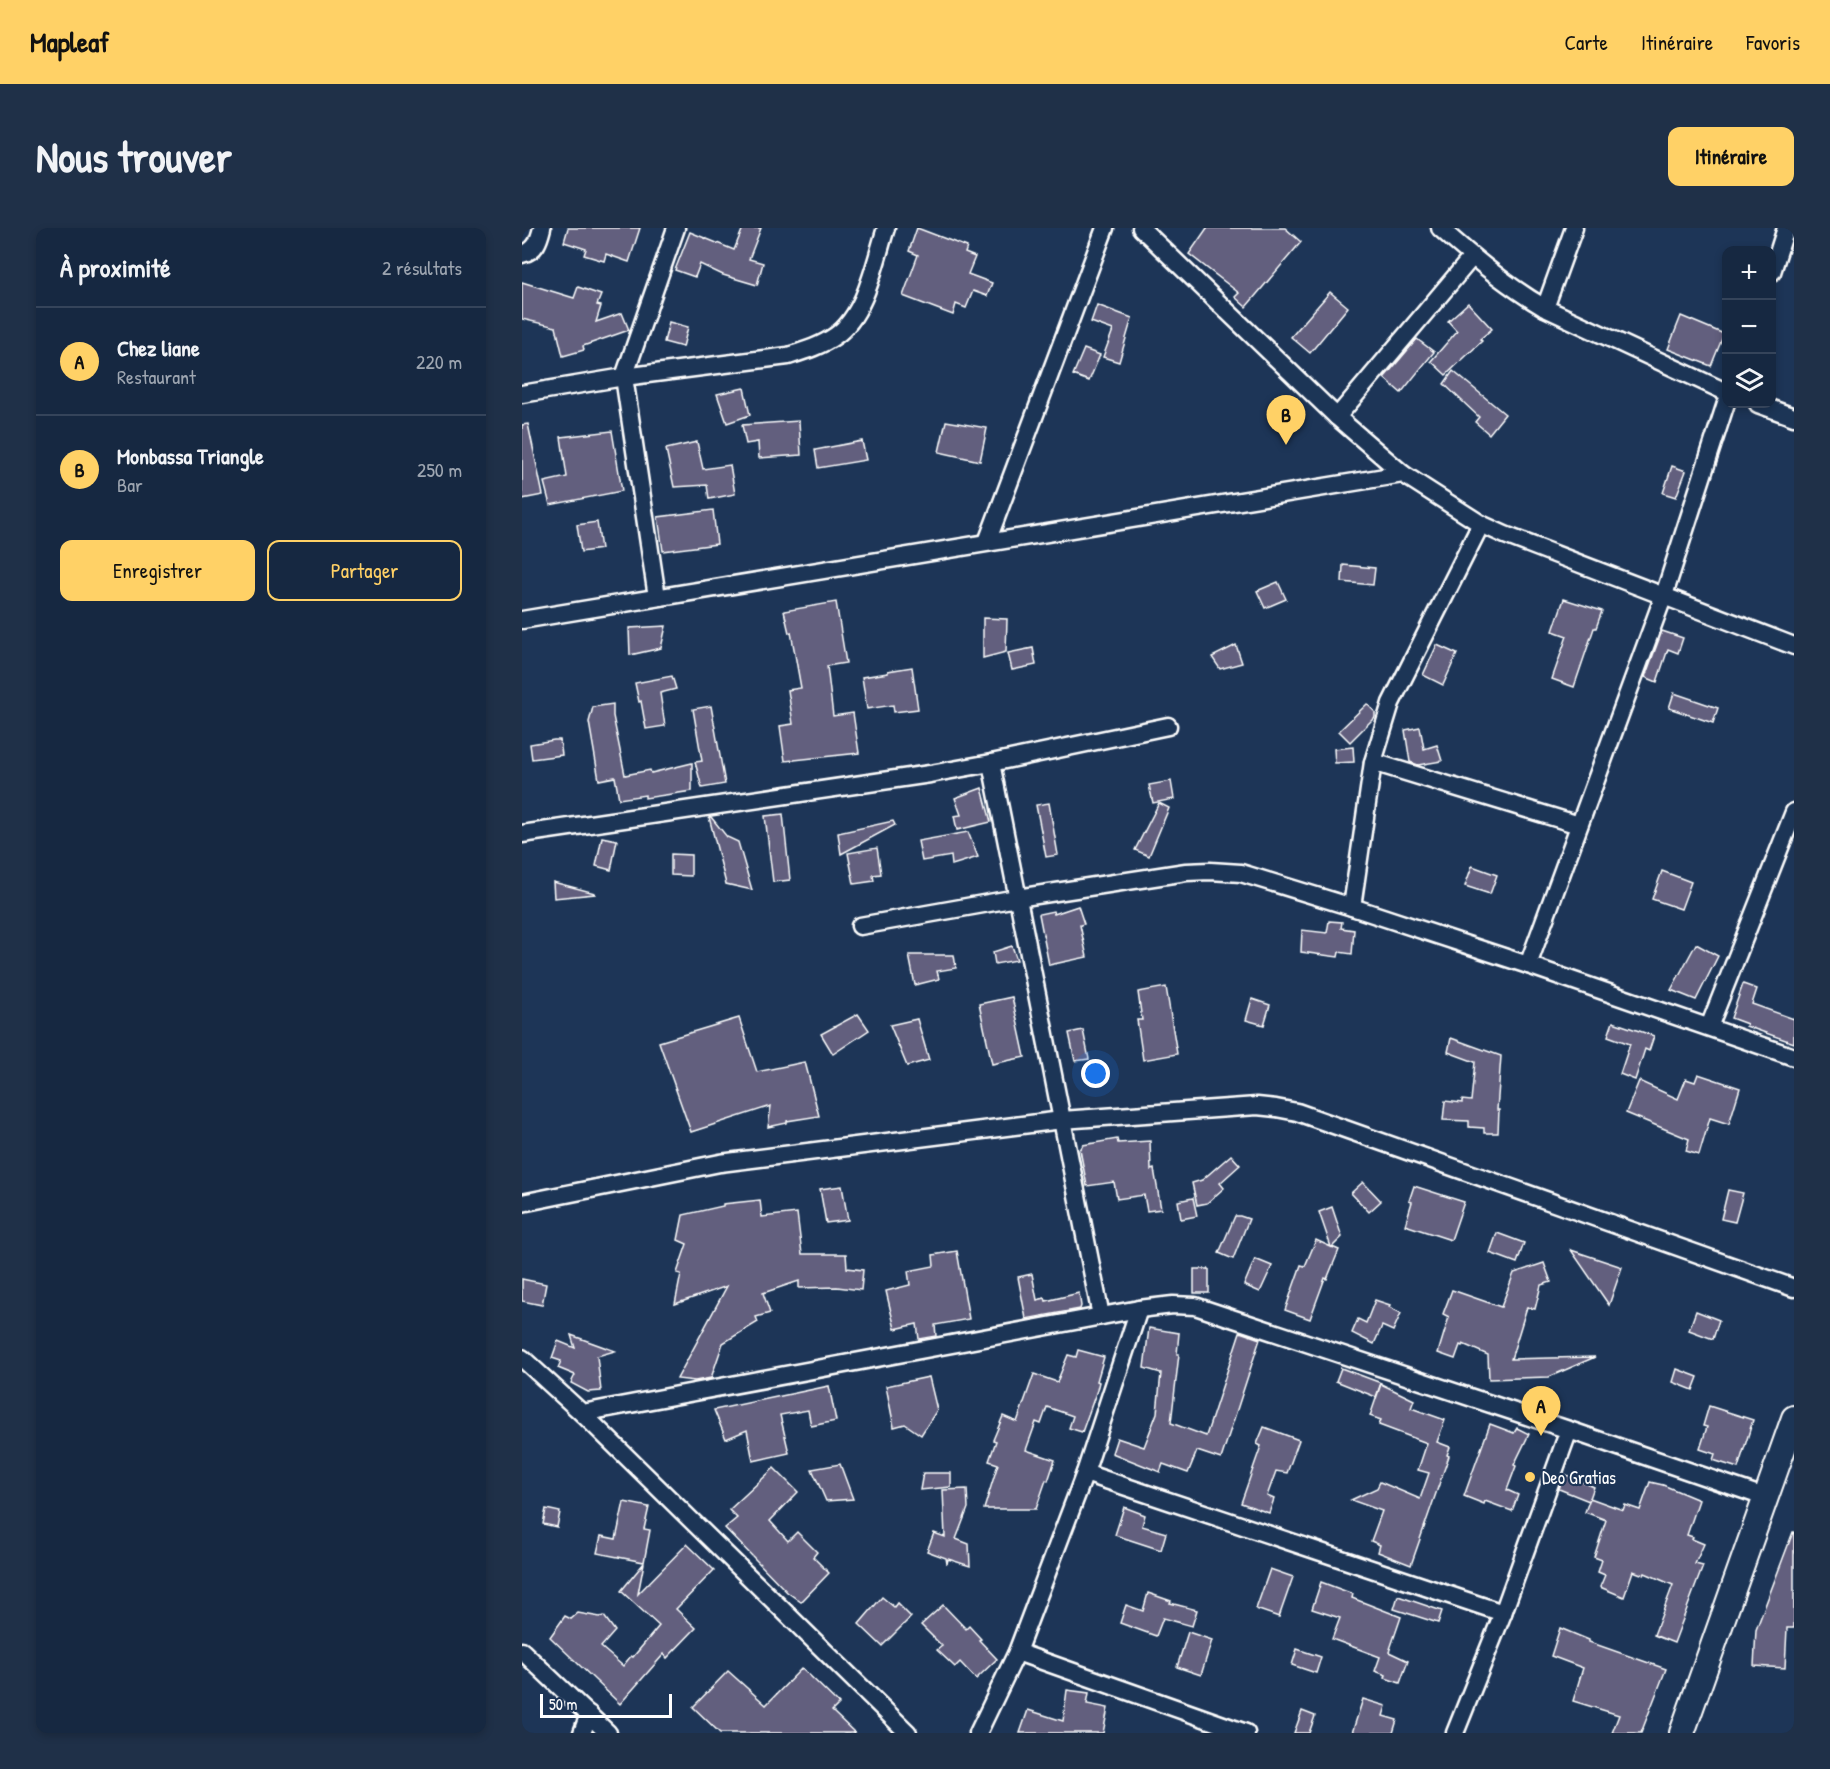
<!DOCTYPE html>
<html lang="fr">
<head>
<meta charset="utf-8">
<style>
	body { margin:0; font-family:"Patrick Hand",sans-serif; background:#1f3048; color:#f1f3f6 }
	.controls { position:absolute; right:18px; top:18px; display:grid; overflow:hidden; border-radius:12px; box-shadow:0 3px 9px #0003 }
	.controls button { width:54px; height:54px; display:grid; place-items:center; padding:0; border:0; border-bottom:2px solid #35445a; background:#162841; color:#f1f3f6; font:30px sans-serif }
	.scale { position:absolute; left:18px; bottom:15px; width:132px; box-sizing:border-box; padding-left:6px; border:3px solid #fff; border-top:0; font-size:16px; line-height:21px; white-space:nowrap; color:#fff; -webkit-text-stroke:4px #1d3557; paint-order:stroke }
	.you { position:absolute; left:574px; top:846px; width:21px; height:21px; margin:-15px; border:4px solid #fff; border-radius:50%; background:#1a73e8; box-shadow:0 0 0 9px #1a73e833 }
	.badge { display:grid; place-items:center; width:39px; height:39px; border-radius:50%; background:#ffd166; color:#111; font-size:20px; font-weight:700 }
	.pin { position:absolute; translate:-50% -50px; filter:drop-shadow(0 2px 3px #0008) }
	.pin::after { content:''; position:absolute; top:32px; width:21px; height:18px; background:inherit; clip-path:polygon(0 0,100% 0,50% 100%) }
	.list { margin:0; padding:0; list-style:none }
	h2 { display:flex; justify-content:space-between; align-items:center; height:78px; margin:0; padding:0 24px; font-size:26px }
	h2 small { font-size:20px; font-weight:400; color:#9ea6b1 }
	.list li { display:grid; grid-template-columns:39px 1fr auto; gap:18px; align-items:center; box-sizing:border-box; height:108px; padding:0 24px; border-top:2px solid #35445a }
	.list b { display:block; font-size:22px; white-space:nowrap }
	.list p { margin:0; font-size:20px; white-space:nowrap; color:#9ea6b1 }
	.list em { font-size:20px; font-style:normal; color:#9ea6b1 }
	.actions { display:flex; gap:12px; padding:18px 24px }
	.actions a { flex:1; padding:14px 0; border:2px solid #ffd166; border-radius:12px; text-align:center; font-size:21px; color:#ffd166 }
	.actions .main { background:#ffd166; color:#111 }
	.icon { flex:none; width:33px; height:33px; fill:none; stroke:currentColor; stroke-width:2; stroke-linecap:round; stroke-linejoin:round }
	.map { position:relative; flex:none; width:1272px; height:1505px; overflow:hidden; border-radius:12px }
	header { display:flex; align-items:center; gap:36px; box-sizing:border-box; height:84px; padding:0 30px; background:#ffd166; color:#111 }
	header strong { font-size:28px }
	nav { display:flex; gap:33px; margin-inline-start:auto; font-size:21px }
	.intro { display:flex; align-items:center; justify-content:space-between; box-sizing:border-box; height:144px; padding:0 36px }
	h1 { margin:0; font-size:42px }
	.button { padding:15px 27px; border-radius:12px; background:#ffd166; color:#111; font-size:21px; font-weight:700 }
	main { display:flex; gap:36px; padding:0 36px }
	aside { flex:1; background:#162841; border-radius:12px; box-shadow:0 3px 9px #0003 }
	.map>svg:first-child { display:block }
	.building { fill:#625f7e; stroke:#fff; stroke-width:1.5 }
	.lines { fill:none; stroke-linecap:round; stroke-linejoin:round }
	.street-casing { stroke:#fff; stroke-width:21 }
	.secondary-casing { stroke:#fff; stroke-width:28 }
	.street { stroke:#1d3557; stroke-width:16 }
	.secondary { stroke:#1d3557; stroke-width:24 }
	.poi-dot { fill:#ffd166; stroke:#1d3557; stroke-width:2 }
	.labels { text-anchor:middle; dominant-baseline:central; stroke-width:4.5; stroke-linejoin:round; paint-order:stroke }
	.poi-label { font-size:18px; fill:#fff; stroke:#1d3557; text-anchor:start }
</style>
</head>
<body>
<header>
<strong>Mapleaf</strong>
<nav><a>Carte</a><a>Itinéraire</a><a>Favoris</a></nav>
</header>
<div class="intro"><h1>Nous trouver</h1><a class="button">Itinéraire</a></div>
<main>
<aside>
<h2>À proximité<small>2 résultats</small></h2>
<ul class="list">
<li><span class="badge">A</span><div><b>Chez liane</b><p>Restaurant</p></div><em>220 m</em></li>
<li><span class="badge">B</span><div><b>Monbassa Triangle</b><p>Bar</p></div><em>250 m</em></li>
</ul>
<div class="actions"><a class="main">Enregistrer</a><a>Partager</a></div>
</aside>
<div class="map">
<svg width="1272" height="1505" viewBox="0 0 1272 1505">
	<rect width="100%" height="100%" fill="#1d3557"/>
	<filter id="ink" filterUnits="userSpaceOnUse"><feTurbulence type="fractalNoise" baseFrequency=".0167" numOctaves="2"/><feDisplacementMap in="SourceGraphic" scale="12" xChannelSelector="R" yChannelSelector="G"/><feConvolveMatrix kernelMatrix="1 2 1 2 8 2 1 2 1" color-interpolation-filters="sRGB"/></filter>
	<g filter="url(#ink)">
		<g class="building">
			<polygon points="46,0 118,0 107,34 84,26 82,33 62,27 64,21 42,14"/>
			<polygon points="221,0 239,0 227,31 241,35 235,57 201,47 178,36 173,49 153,42 168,4 212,22"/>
			<polygon points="395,0 445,19 443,25 453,29 446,46 470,55 465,68 451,63 444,80 434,76 431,87 381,68 396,27 387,23"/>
			<polygon points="685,0 763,0 779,14 724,79 713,69 717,65 667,26"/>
			<polygon points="0,54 52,70 56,59 79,67 75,77 79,78 74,94 100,85 107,102 61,118 62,122 41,128 34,99 0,91"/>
			<polygon points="808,64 826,79 788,125 769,109"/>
			<polygon points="946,75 970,101 958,111 960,113 924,147 909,133 935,103 926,93"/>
			<polygon points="575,77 610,90 597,134 581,129 591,102 569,94"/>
			<polygon points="1159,88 1202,106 1189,138 1146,121"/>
			<polygon points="147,94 166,99 161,119 142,114"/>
			<polygon points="895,111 912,124 879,165 862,150"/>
			<polygon points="562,121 578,127 567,153 551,147"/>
			<polygon points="931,143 983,186 967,206 953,194 957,189 922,156"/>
			<polygon points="222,160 228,187 205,195 195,166"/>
			<polygon points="277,193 279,227 237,230 236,214 224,216 220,197"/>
			<polygon points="424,193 465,200 458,233 417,224"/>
			<polygon points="6,196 21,267 0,271 0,197"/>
			<polygon points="90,203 100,263 28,277 22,254 45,249 39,209"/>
			<polygon points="340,213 344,232 296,240 293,222"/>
			<polygon points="175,214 181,241 208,237 213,266 187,271 185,257 152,259 144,221"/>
			<polygon points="1150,238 1164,243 1154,269 1141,265"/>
			<polygon points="191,282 195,316 141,323 136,289"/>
			<polygon points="75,294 79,321 59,324 55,297"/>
			<polygon points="821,337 853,340 851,357 820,354"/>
			<polygon points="756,354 764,371 743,380 735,363"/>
			<polygon points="1042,371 1080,383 1074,400 1072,400 1052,459 1030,451 1045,408 1031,403"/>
			<polygon points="314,374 324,435 305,438 311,488 331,485 337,525 263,533 258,498 271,496 266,462 279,460 269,404 267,405 262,383"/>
			<polygon points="461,390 485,391 484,424 461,430"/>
			<polygon points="144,398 139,420 108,427 107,400"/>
			<polygon points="1140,403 1161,410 1156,425 1146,421 1135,454 1123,449"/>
			<polygon points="714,417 720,435 698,441 690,429"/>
			<polygon points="915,417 935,426 921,457 901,447"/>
			<polygon points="511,420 514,437 490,442 486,425"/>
			<polygon points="390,439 396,481 372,484 371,477 345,481 340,449 366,445 366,443"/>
			<polygon points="150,448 154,461 138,465 143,498 124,501 119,473 117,474 113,455"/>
			<polygon points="1152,465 1196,480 1191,495 1147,480"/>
			<polygon points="91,476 91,488 103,547 128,542 129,545 170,535 170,563 123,570 123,567 97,571 93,549 77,552 67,494 71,479"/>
			<polygon points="845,476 853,484 853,489 828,514 817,503"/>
			<polygon points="189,478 203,556 180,560 173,534 180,533 171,481"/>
			<polygon points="898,499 902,521 915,517 920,533 896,537 888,534 883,502"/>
			<polygon points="32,512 38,512 40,527 10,531 8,516"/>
			<polygon points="831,519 832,534 813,535 812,521"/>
			<polygon points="649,553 652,571 631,575 627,557"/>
			<polygon points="460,560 469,594 435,602 432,588 439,587 433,570"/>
			<polygon points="527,575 536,627 524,629 514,577"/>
			<polygon points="637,575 647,580 627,628 613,622"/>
			<polygon points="261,586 268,652 251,654 243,588"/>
			<polygon points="187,589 189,589 205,609 216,614 230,662 204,656"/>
			<polygon points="371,593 373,597 319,626 316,605"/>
			<polygon points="446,604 456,629 430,637 429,628 400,633 396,613"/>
			<polygon points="80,609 95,612 89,642 74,638"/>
			<polygon points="355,620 359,646 351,647 352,653 332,656 326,625"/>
			<polygon points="149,626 169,627 169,648 149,647"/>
			<polygon points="950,638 975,647 968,666 943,658"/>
			<polygon points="1140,643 1169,654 1159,681 1130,671"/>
			<polygon points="31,654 73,665 73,666 32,670"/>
			<polygon points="556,678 562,696 558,697 565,729 527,737 517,686 531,683 532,686"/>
			<polygon points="807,693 820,694 819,700 832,702 830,726 817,724 816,729 779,724 780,702 805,705"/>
			<polygon points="1174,716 1196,728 1174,772 1149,762"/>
			<polygon points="490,718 495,732 473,736 471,724"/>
			<polygon points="387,727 432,727 434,740 415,743 417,751 393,757"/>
			<polygon points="1221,756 1235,761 1230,776 1272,791 1272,815 1224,798 1225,796 1209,790"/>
			<polygon points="644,759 655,826 621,832 615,792 620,792 616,764"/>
			<polygon points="490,769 503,829 470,836 457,776"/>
			<polygon points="730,771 748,777 742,797 724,792"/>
			<polygon points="336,786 347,802 311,826 299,806"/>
			<polygon points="217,790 235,844 283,834 297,888 265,893 265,895 246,899 249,878 169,904 137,814"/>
			<polygon points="395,791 407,832 385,838 368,797"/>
			<polygon points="1091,794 1132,808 1127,823 1123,821 1113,852 1098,846 1108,816 1086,808"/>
			<polygon points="561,802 567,831 553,833 547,805"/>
			<polygon points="929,810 979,828 975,882 977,882 976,905 962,905 962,900 947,899 947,893 921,892 923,873 940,875 940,872 949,873 953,834 926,824"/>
			<polygon points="1176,846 1218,860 1207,896 1188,890 1177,927 1164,923 1167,911 1104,885 1117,853 1156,871 1164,851 1173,854"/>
			<polygon points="595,911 596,915 628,913 629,942 632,941 639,981 625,983 622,967 595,971 592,954 565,958 558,922 561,917"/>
			<polygon points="709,927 718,937 698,955 702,960 685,975 675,977 670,955 680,952"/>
			<polygon points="841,954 859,973 847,984 829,965"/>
			<polygon points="320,958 326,992 304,995 298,961"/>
			<polygon points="892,958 942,974 929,1012 883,997 890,974 887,973"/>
			<polygon points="1206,962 1221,965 1213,994 1199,991"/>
			<polygon points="671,970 675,988 659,991 656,973"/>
			<polygon points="238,972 240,989 275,985 280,1026 324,1026 325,1040 341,1042 339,1062 315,1059 277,1060 277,1053 241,1065 248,1085 234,1089 236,1094 201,1115 189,1150 173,1153 155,1151 205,1058 153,1076 159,1046 155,1045 165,1016 156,1012 161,987 201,978 201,976"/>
			<polygon points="810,979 820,1009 810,1019 817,1022 805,1051 803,1050 788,1091 763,1082 779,1037 783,1038 794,1012 809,1019 797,984"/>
			<polygon points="713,988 718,988 727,991 711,1031 697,1025"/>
			<polygon points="975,1005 1002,1015 995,1035 968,1025"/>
			<polygon points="1049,1022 1100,1039 1087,1077"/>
			<polygon points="435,1023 447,1091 413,1097 414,1108 397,1111 395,1096 373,1101 364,1063 388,1057 386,1043 412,1038 411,1027"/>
			<polygon points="733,1031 750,1038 738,1064 722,1057"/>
			<polygon points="1022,1035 1029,1054 1019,1057 1013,1081 1005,1079 989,1131 1073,1129 1027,1149 967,1151 966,1127 941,1116 940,1118 938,1117 933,1131 916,1125 927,1089 921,1086 930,1062 979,1079 992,1045"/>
			<rect x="672" y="1041" width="15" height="24"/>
			<polygon points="510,1046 515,1072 523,1070 524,1073 557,1065 559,1078 558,1081 504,1091 496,1049"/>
			<polygon points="0,1051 24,1056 20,1077 0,1073"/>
			<polygon points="853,1072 868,1077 867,1079 879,1085 871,1103 860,1098 852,1116 830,1105 836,1091 844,1095"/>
			<polygon points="1174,1083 1197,1092 1191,1111 1167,1102"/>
			<polygon points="627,1100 657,1105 655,1126 657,1126 649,1195 684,1208 718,1104 738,1111 699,1231 675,1223 666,1245 641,1236 638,1244 590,1225 595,1210 622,1219 635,1185 639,1145 622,1140"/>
			<polygon points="49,1107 93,1123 75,1128 79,1163 66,1164 49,1155 53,1147 36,1140 39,1133 30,1130 36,1113 53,1120"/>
			<polygon points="556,1122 582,1129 575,1153 577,1154 575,1162 560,1204 547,1200 551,1188 525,1179 519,1196 514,1194 504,1222 533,1232 526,1253 524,1252 514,1281 462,1281 476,1236 467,1233 474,1213 471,1212 481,1188 495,1194 512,1146 535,1154 546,1127 554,1129"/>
			<polygon points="819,1140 859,1155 854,1169 814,1153"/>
			<polygon points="1155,1141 1176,1149 1171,1162 1151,1154"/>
			<polygon points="407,1149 415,1182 399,1207 383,1196 372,1199 364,1158"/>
			<polygon points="859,1156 892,1172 889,1180 923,1192 915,1214 928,1219 925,1227 927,1228 889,1337 856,1324 858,1317 849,1313 860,1283 829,1272 855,1260 858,1254 898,1271 907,1245 896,1242 905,1215 857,1197 859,1192 848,1188"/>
			<polygon points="307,1158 314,1193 289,1198 286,1182 258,1187 267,1225 231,1233 225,1202 204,1211 192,1182"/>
			<polygon points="1187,1178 1231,1192 1216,1240 1191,1232 1193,1226 1178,1221 1185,1199 1181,1198"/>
			<polygon points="968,1196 992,1205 995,1200 1007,1206 992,1237 994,1238 985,1262 996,1267 990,1283 963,1273 962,1276 942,1268"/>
			<polygon points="742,1199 777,1212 765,1245 754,1243 745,1268 752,1271 747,1285 719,1275 739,1218 735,1216"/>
			<polygon points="318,1236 331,1271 304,1273 290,1241"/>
			<polygon points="252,1240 276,1264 248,1293 266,1313 275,1304 295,1324 291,1329 307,1345 279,1374 265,1364 203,1300 215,1290 207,1282"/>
			<polygon points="401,1245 429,1245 429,1259 398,1262"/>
			<polygon points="1042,1246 1072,1259 1067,1273 1037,1261"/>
			<polygon points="1128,1254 1141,1257 1177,1272 1165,1307 1171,1309 1170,1311 1182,1316 1173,1336 1181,1338 1152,1415 1132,1407 1151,1357 1123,1345 1122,1347 1111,1343 1102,1369 1078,1359 1083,1347 1076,1344 1080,1332 1072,1329 1084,1292 1063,1284 1068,1270 1101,1282 1103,1277 1118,1282"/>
			<polygon points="445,1261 446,1280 434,1311 447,1316 448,1338 426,1331 425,1336 424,1330 405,1323 412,1305 423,1309 421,1262"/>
			<polygon points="102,1274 127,1279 122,1301 128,1302 122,1334 75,1325 79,1308 94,1311"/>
			<polygon points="602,1279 623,1287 620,1298 644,1305 639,1322 593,1307"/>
			<polygon points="24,1281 38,1284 35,1299 21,1296"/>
			<polygon points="1271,1304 1272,1304 1272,1400 1265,1400 1263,1440 1232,1438 1234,1402"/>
			<polygon points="165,1316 192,1342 154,1381 174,1400 145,1430 142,1426 98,1476 28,1409 43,1388 49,1391 56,1385 78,1389 82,1388 93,1403 79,1419 101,1438 109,1428 111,1429 137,1398 99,1363 122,1335 116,1366"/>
			<polygon points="748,1341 771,1349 757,1389 734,1381"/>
			<polygon points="799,1354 831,1366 830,1370 879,1389 867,1424 886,1433 878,1455 863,1450 864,1447 853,1443 858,1429 810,1411 818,1390 790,1381"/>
			<polygon points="626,1365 649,1373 648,1375 675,1382 670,1398 641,1390 634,1408 598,1395 604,1377 621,1383"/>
			<polygon points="876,1368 920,1383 916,1395 872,1381"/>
			<polygon points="360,1369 372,1379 375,1375 389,1389 360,1418 337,1396"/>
			<polygon points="421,1377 444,1401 447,1398 459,1411 457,1412 475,1431 454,1451 438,1434 433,1439 415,1422 420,1418 399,1397"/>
			<polygon points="1038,1400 1067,1412 1067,1414 1144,1441 1119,1505 1090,1505 1097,1487 1051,1473 1061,1440 1029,1428"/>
			<polygon points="666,1404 690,1412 679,1447 655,1439"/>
			<polygon points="775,1421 799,1429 794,1445 770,1437"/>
			<polygon points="280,1440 317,1476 310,1483 333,1505 198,1505 171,1479 206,1443 244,1477"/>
			<polygon points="545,1462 567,1465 565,1476 586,1480 581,1505 498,1505 506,1482 541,1493"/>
			<polygon points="841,1471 864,1478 861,1488 875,1492 871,1505 830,1505"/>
			<polygon points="780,1483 793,1488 787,1505 772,1505"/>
		</g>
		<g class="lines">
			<g class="street-casing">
				<g id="street">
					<polyline points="619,0 815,189 881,246"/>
					<path d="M918,0C951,30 985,58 1023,80L1204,164"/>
					<path d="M0,26C14,23 17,12 20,0"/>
					<polyline points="1250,44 1264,0"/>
					<polyline points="1023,80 1052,0"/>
					<path d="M0,166L102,149L266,128C282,123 299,118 313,108C344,87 353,34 364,0"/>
					<polyline points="1236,176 1272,189"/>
					<polyline points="815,189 950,29"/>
					<polyline points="465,314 583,0"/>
					<polyline points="135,369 102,149 154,0"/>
					<polyline points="0,392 881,246 959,296 983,307 1272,418"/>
					<polyline points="851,534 1057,597"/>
					<polyline points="469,535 579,1088"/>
					<polyline points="0,606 408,546 469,535 646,498"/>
					<polyline points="830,679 851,534 869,475 959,296"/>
					<polyline points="338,698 495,670 664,644 688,643 719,645 830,679 1006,737 1272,829"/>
					<polyline points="1006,737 1142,367 1204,175"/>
					<polyline points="1187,799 1272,584"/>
					<polyline points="0,975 198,935 540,892 735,878 754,880 775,884 1272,1060"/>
					<polyline points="0,1130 60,1185 386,1505"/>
					<polyline points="60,1185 617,1081 651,1077 673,1078 1047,1202 1245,1270"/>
					<polyline points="563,1245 981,1385"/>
					<polyline points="0,1423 86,1505"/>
					<polyline points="495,1424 724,1505"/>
					<polyline points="60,1505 67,1486"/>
					<polyline points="456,1505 495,1424 563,1245 617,1081"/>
					<polyline points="933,1505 981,1385 1047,1202"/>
				</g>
			</g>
			<g class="secondary-casing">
				<polyline id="secondary" points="1160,1505 1272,1190"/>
			</g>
			<use href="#street" class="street"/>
			<use href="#secondary" class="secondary"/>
		</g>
	</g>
	<circle class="poi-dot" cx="1008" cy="1249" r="6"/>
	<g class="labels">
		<g class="poi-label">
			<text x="1020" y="1249">Deo Gratias</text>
		</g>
	</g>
</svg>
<div class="controls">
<button>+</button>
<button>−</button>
<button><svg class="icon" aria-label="layers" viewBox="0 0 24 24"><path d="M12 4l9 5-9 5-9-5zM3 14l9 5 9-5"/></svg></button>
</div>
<div class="scale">50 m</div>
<div class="you"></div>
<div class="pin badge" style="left:1019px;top:1208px">A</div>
<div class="pin badge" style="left:764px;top:217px">B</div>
</div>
</main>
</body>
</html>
